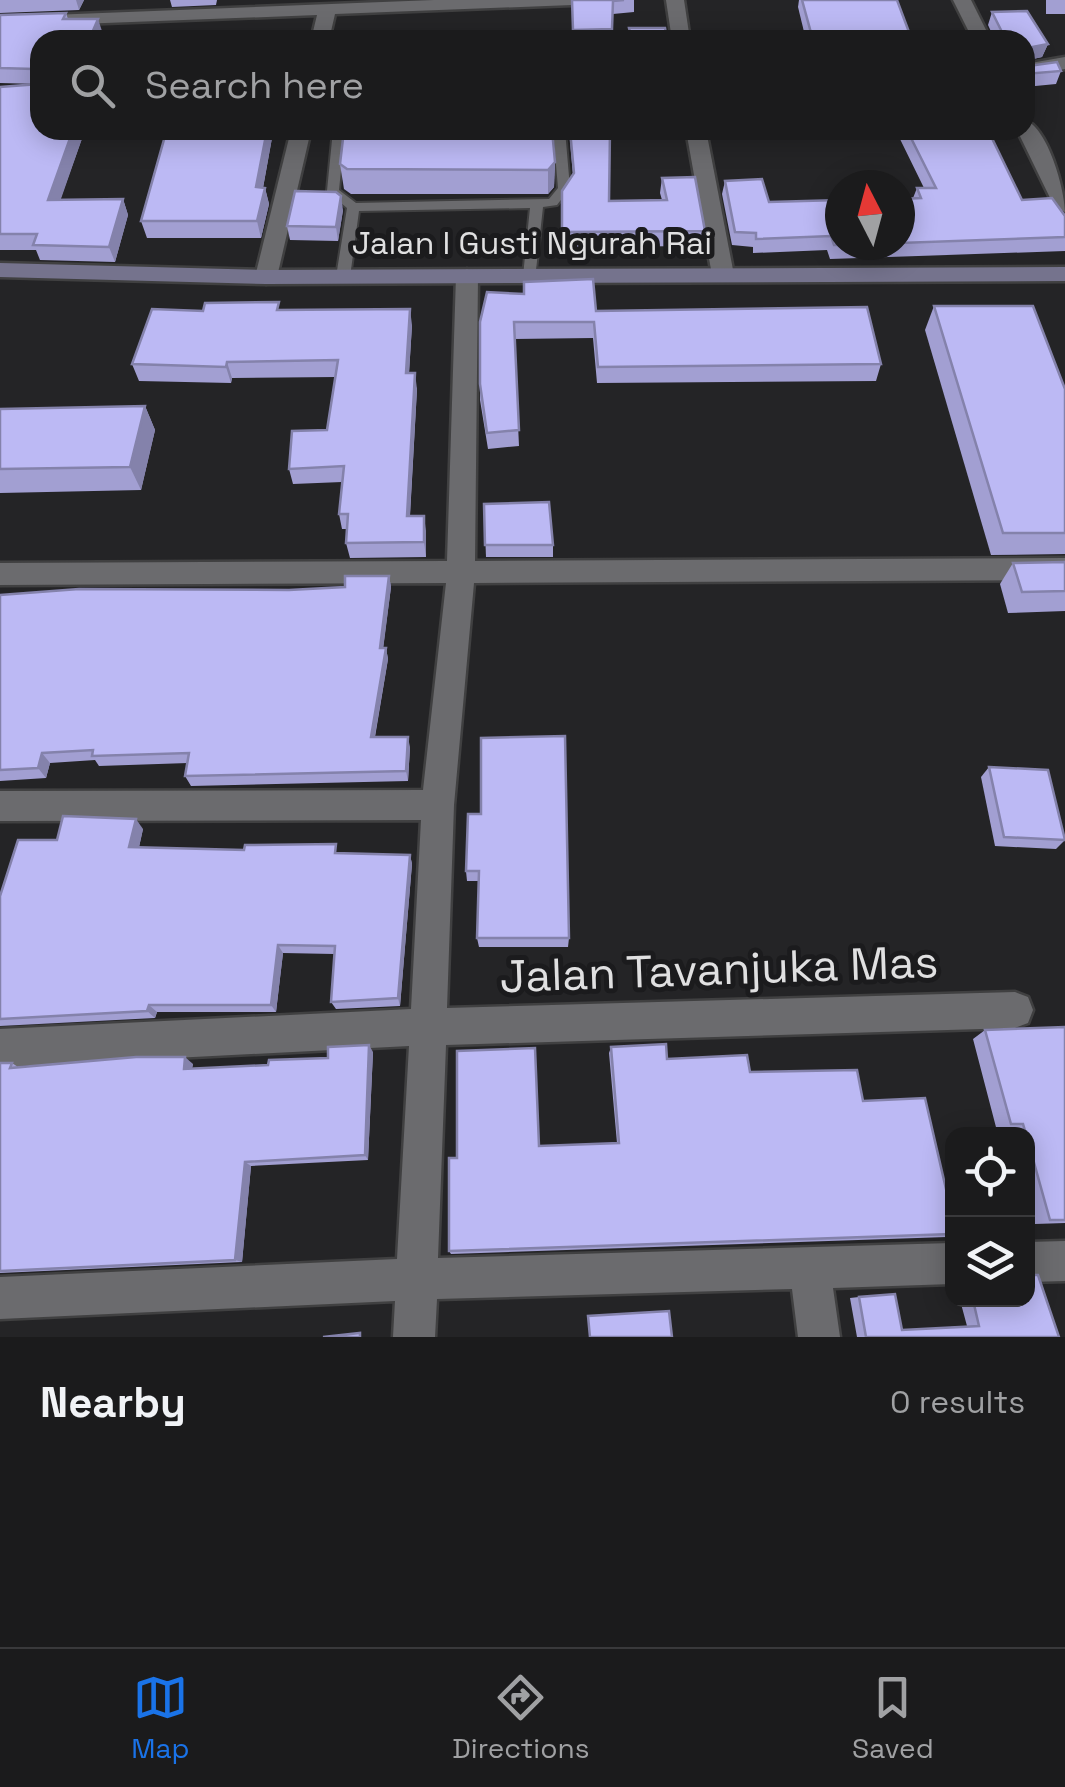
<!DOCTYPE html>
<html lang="en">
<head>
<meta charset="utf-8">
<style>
	body { margin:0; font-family:"Space Grotesk",sans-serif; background:#282829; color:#f1f3f6 }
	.controls { position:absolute; right:30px; bottom:30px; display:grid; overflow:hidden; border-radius:20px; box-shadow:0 5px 25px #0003 }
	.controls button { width:90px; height:90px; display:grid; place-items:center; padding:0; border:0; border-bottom:2px solid #39393b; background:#1b1b1c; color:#f1f3f6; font:50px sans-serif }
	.compass { position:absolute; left:825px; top:170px; width:90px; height:90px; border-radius:50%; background:#1b1b1c; box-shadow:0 5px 25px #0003; rotate:354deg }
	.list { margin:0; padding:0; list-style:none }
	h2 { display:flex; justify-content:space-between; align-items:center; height:130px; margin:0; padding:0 40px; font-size:42px }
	h2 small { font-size:32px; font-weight:400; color:#a0a1a3 }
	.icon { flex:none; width:55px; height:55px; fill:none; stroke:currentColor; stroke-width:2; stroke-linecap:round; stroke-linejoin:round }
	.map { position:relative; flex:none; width:1065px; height:1337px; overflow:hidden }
	.search { position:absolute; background:#1b1b1c; box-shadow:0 5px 25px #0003; left:30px; right:30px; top:30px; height:110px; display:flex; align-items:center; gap:25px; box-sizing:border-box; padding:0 35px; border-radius:30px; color:#a0a1a3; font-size:38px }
	.sheet { height:310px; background:#1b1b1c }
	nav { display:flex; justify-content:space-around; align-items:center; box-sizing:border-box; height:140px; border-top:2px solid #39393b; background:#1b1b1c; font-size:28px; color:#a0a1a3 }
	nav a { display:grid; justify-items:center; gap:5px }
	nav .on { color:#1a73e8 }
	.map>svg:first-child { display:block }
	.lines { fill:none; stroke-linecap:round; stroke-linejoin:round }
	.service-casing { stroke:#404041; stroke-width:4 }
	.minor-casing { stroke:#404041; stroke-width:5 }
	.secondary-casing { stroke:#404041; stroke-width:5 }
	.service { fill:#6b6b6e; fill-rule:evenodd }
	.minor { fill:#6b6b6e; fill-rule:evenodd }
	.secondary { fill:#75738d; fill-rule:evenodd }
	.wall { fill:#a29fd2 }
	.shaded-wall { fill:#8482ab }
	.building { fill:#bcb9f4; stroke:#8482ab; stroke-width:2.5 }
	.labels { text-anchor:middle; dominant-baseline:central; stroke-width:10; stroke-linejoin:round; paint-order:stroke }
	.far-street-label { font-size:32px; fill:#e0e0e1; stroke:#1b1b1d }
	.near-street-label { font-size:45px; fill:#e0e0e1; stroke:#1b1b1d }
</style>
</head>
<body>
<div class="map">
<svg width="1065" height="1337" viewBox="0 0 1065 1337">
	<rect width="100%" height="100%" fill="#242426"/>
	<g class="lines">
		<g class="service-casing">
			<polygon id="service" points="333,130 345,130 339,190 356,203 549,199 558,188 553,130 565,130 570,188 557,205 543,207 535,279 530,280 523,276 530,208 359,211 350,277 348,280 338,280 336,277 347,208 327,191"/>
		</g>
		<g class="minor-casing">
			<g id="minor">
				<polygon points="434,0 581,0 572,5 335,14 329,40 311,40 317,15 0,27 0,17"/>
				<polygon points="666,0 684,0 690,40 672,40"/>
				<polygon points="953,0 971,0 991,40 973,40"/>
				<polygon points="1065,57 1065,69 1025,76 1025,64"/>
				<path d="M1025,120C1048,128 1065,190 1065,212L1054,206L1017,130H1025Z"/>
				<polygon points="291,130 311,130 277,277 266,284 255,277"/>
				<polygon points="686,130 706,130 734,275 731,280 715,280 712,275"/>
				<polygon points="467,269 478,276 475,561 1065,558 1065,580 474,583 454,805 447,1008 1015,992 1028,997 1033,1010 1028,1023 1015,1028 446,1045 438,1258 952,1243 952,1284 833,1288 840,1337 798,1337 792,1289 437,1299 435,1337 393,1337 395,1301 0,1319 0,1277 397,1259 409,1046 0,1067 0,1029 411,1009 421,820 0,821 0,791 423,790 446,583 0,585 0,563 447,561 456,276"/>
				<polygon points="1065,1241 1065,1281 1028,1282 1028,1242"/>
			</g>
		</g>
		<g class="secondary-casing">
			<polygon id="secondary" points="0,263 266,270 1065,267 1065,281 266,284 0,277"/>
		</g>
		<use href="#service" class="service"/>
		<use href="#minor" class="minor"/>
		<use href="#secondary" class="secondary"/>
	</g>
	<g class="wall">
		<polygon points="0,0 84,0 79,10 0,13"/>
		<polygon points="170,0 217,0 216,5 172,7"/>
		<polygon points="572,0 634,0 634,12 613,14 612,40 572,40"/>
		<polygon points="799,0 897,0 912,40 806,40 798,7"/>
		<rect x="1046" y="0" width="19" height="14"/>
		<polygon points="1027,11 1048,44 1042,57 1028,60 1028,66 1057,62 1061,71 1056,84 1025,87 1025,40 995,40 988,25 992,12"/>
		<polygon points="66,13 68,19 103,34 40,130 85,130 60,200 123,199 128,215 115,262 40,260 36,250 0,250 0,87 38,84 0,83 0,15"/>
		<polygon points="227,130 271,130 272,138 263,188 265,188 269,204 261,238 147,238 141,221 226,135"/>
		<polygon points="569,130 610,130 609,201 662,200 660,193 662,178 705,231 703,246 562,247 562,191 573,175"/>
		<polygon points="707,130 772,130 771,136 711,137"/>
		<polygon points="834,130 988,130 1022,200 1065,216 1065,251 830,259 827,250 753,253 753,247 732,245 722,194 725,181 769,202 840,200 840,245 900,245 900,199 913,198 917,188 924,188 899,137 836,138"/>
		<polygon points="555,162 554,187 548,194 351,194 344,189 340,164"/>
		<polygon points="343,210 338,241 290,240 287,226"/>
		<polygon points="934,306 1065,389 1065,554 991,555 925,330"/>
		<polygon points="281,310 412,325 409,373 417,389 410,516 426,531 426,557 350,558 346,543 347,529 342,529 339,514 342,482 293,484 289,469 327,430 336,377 232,378 231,383 139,381 132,364 203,311"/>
		<polygon points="596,311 881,364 876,381 597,383 593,338 514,339 519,446 488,449 480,400 480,322"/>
		<polygon points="145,406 155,430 141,490 0,493 0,409"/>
		<polygon points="484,504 553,545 553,557 486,557"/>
		<polygon points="1065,562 1065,611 1008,613 1000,584 1013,563"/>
		<polygon points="389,576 391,587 383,648 386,648 388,659 375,737 410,747 408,781 191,786 185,776 188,763 99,766 95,760 50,763 46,778 0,781 0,595 289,590 345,587"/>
		<polygon points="989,767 1065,840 1056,849 995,846 981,777"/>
		<polygon points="468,814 569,938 568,947 479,947 477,938 479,881 467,881 466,871"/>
		<polygon points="143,829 139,847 410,855 412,864 400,1006 336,1009 331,1002 334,954 283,953 276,1012 157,1012 155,1018 0,1026 0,896 57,840"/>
		<polygon points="1065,1027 1065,1223 1035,1224 1028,1198 1028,1134 1010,1134 1009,1130 997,1131 973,1039 985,1030"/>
		<polygon points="611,1047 667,1059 750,1072 863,1101 952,1215 952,1235 947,1237 451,1254 449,1251 539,1146 617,1143 609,1053"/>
		<polygon points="373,1052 368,1160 251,1166 242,1262 0,1273 0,1063 12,1063 18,1067 193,1064 192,1068 268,1065"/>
		<polygon points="859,1297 902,1330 967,1326 960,1300 1028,1300 1059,1337 857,1337 850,1298"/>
	</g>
	<g class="shaded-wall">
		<polygon points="76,0 84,0 79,10"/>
		<polygon points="98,19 103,34 100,40 89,40"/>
		<polygon points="1048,44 1042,57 1025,61 1027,48"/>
		<polygon points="73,130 85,130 55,216 48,200"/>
		<polygon points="267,130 271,130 272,138 260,204 256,187"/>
		<polygon points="555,162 554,187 548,194 548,170"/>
		<polygon points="265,188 269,204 261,238 257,221"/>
		<polygon points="341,196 343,210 338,241 336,227"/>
		<polygon points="123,199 128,215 115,262 109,247"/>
		<polygon points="410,309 412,325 408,389 406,373"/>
		<polygon points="227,362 232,378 231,383 226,367"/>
		<polygon points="415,373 417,389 409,531 407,516"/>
		<polygon points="145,406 155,430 141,490 130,467"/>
		<polygon points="424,516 426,531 426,557 424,542"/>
		<polygon points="389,576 391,587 382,658 380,648"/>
		<polygon points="386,648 388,659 373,747 371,737"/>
		<polygon points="408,737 410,747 408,781 406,771"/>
		<polygon points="42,753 50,763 46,778 38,768"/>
		<polygon points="136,819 143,829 137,856 129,847"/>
		<polygon points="410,855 412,864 400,1006 398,998"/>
		<polygon points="278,945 283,953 276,1012 271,1005"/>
		<polygon points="149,1005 157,1012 155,1018 147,1011"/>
		<polygon points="369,1045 373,1052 368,1160 365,1155"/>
		<polygon points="185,1057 193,1064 191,1075 184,1069"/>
		<polygon points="245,1162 251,1166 242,1262 235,1260"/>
	</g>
	<g class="building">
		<polygon points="572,0 624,0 613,1 612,29 573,30"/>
		<polygon points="802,0 897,0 912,40 813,40"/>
		<polygon points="1027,11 1048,44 1027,48 1028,66 1057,62 1061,71 1025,74 1025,40 1006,40 992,12"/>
		<polygon points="66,13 63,19 98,19 89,40 40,40 40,130 73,130 48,200 123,199 109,247 33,245 37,234 0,234 0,87 38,84 34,69 0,68 0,15"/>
		<polygon points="629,28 665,28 667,40 632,40"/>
		<polygon points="227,130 267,130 256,187 265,188 257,221 141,221 165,136 226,135"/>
		<polygon points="344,130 552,130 555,162 548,170 347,169 340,164"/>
		<polygon points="570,130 610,130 609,201 667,200 662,178 695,177 705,231 562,232 562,191 574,173"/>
		<polygon points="907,130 988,130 1022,200 1052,198 1065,216 1065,237 900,243 900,199 921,198 917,188 936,188"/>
		<polygon points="762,179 769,202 840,200 840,245 834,245 831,236 756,239 756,233 735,232 725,181"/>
		<polygon points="295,191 336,192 341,196 336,227 287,226"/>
		<polygon points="593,279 596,311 867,307 881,364 598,367 594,322 514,322 519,430 487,433 480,384 480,322 487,292 524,294 524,282"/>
		<polygon points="279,302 277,310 410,309 406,373 415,373 407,516 424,516 424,542 346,543 348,514 339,514 344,466 289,469 292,431 327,430 338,360 227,362 226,367 132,364 152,309 203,311 205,303"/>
		<polygon points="934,306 1033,306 1065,389 1065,533 1003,533"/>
		<polygon points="145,406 130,467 0,469 0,409"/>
		<polygon points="549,502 553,545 485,545 484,504"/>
		<polygon points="1065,562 1065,591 1022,592 1013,563"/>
		<polygon points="345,576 389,576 380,648 386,648 371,737 408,737 406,771 185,776 189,753 92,756 93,750 42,753 38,768 0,770 0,595 79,589 289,590 345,587"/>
		<polygon points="565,736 569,938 477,938 479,871 466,871 468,814 481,814 481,738"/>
		<polygon points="989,767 1048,770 1065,840 1004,837"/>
		<polygon points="63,816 136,819 129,847 244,850 245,845 336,844 335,853 410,855 398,998 331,1002 335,946 278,945 271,1005 149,1005 147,1011 0,1019 0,896 18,840 57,840"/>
		<polygon points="1065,1027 1065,1220 1050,1220 1028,1141 1028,1134 1026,1134 1023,1124 1011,1124 985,1030"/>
		<polygon points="666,1044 667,1059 747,1055 750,1072 857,1070 863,1101 925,1098 952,1215 952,1234 449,1251 449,1158 457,1158 457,1051 535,1048 539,1146 619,1143 611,1047"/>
		<polygon points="369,1045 365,1155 245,1162 235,1260 0,1271 0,1063 12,1063 10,1068 136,1057 185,1057 184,1069 268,1065 269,1060 328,1058 328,1047"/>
		<polygon points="1028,1275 1038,1275 1059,1337 866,1337 859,1297 895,1294 902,1330 979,1326 973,1300 1028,1300"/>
		<polygon points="669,1311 672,1337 590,1337 588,1316"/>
		<polygon points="360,1333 360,1337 323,1337"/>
	</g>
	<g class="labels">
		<g class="far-street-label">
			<text x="532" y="243">Jalan I Gusti Ngurah Rai</text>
		</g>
		<g class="near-street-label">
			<text transform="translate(719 969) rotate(-2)">Jalan Tavanjuka Mas</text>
		</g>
	</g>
</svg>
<div class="controls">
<button><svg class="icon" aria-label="locate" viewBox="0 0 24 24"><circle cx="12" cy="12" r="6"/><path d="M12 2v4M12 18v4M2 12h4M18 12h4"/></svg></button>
<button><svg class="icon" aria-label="layers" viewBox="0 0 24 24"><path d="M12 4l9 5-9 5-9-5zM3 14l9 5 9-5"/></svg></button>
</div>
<svg class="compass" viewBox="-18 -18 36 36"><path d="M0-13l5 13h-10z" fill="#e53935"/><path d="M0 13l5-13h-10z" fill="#a0a1a3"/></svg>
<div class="search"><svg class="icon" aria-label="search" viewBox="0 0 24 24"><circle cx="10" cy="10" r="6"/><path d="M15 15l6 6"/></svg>Search here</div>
</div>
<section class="sheet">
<h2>Nearby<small>0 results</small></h2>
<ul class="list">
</ul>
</section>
<nav>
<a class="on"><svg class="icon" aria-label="map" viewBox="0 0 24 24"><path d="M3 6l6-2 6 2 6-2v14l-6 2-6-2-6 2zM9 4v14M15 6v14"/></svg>Map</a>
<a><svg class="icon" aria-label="directions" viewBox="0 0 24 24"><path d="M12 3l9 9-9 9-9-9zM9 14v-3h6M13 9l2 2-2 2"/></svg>Directions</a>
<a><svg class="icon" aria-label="saved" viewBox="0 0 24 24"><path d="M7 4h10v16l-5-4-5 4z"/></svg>Saved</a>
</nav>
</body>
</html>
